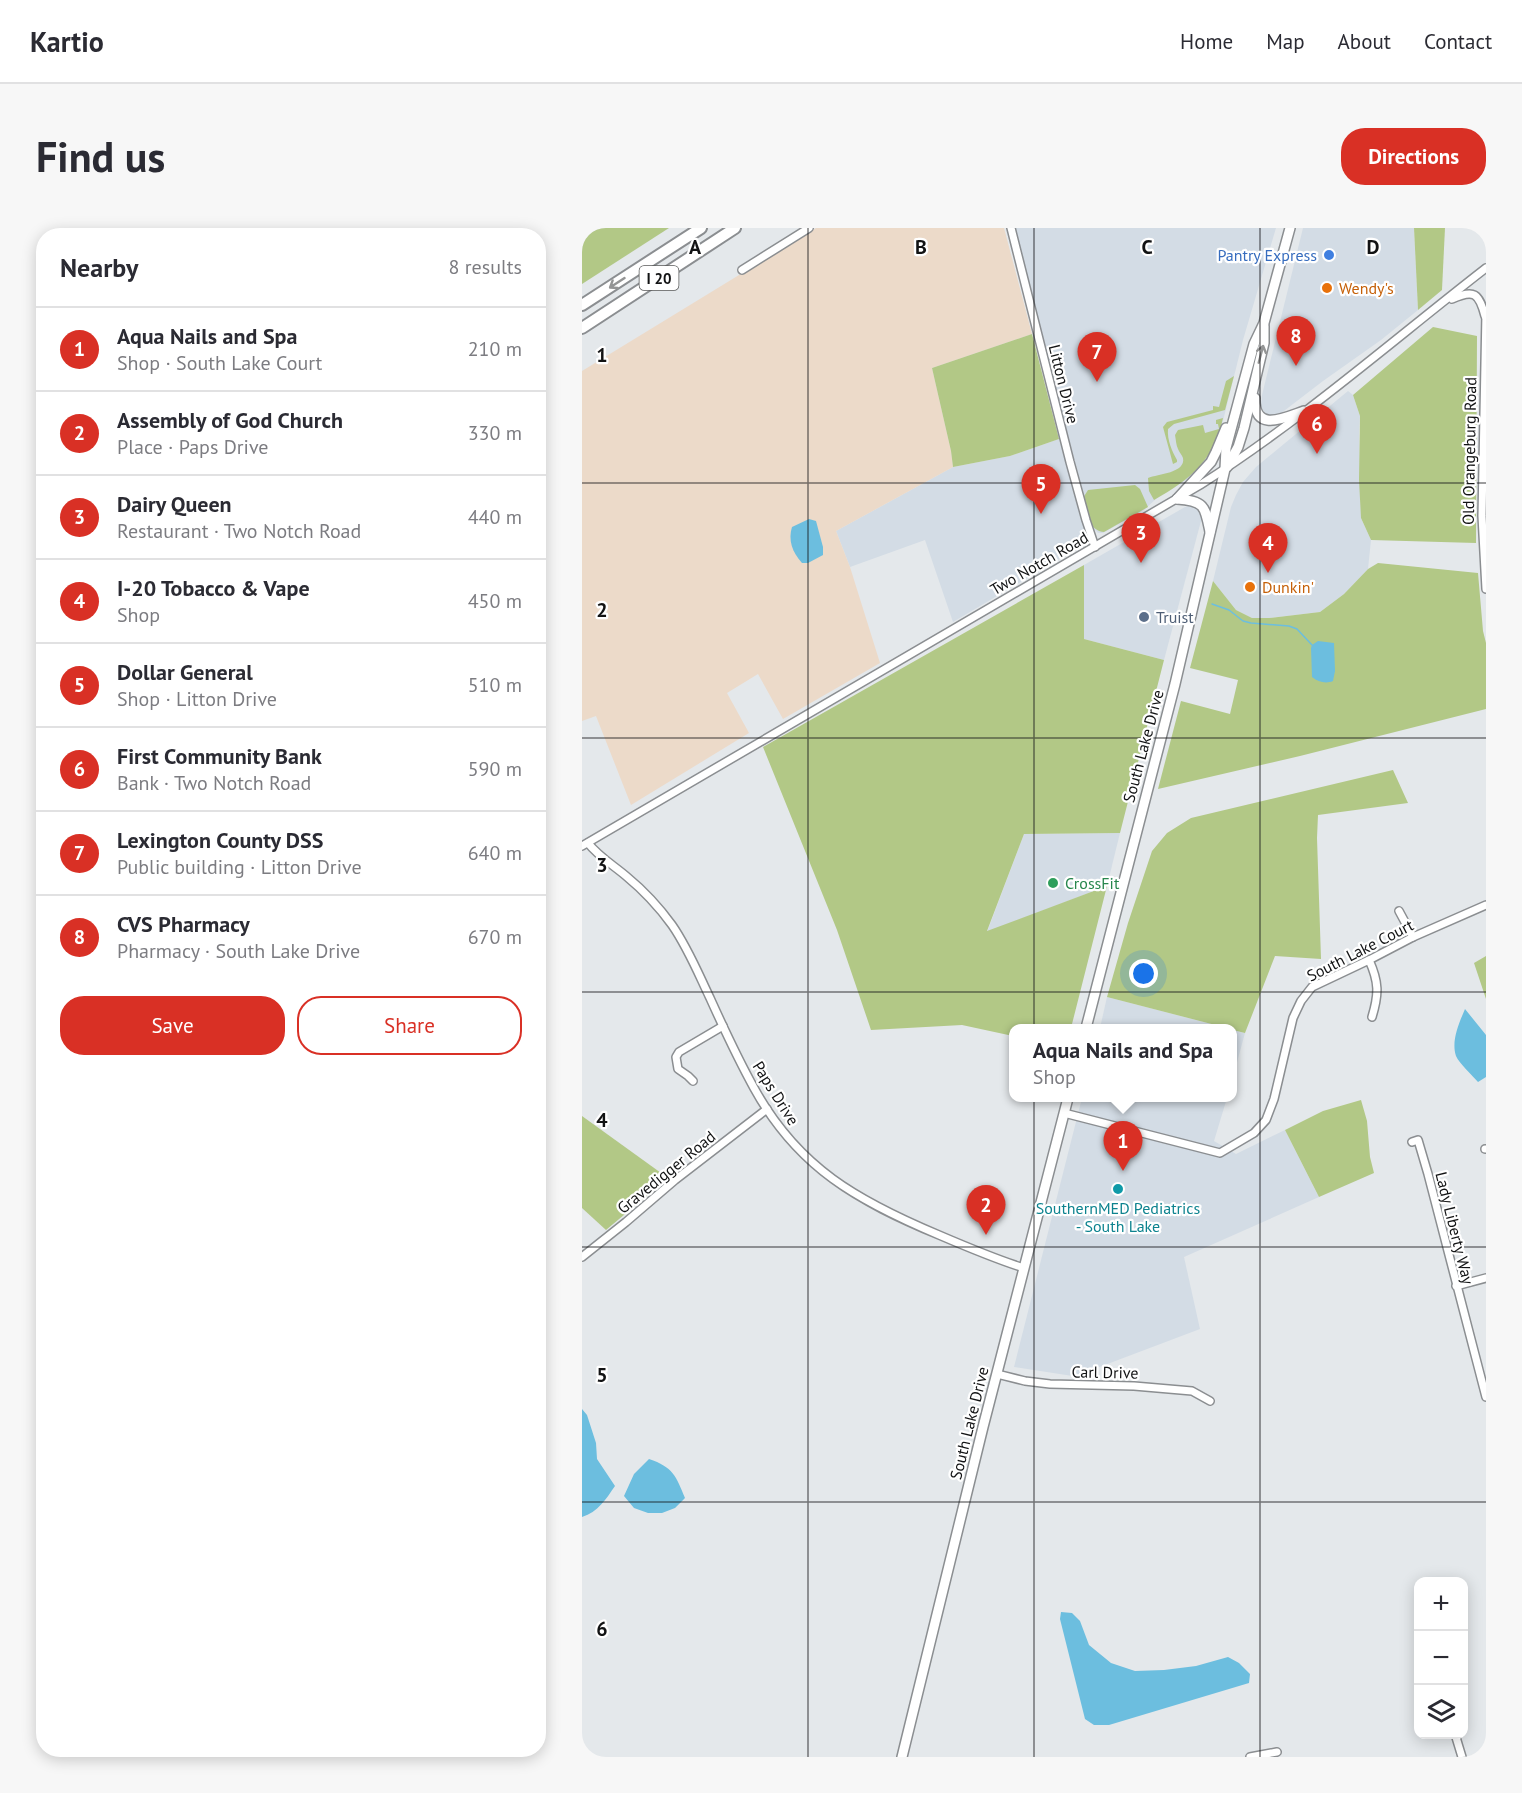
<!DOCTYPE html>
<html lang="en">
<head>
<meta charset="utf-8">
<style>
	body { margin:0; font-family:"PT Sans",sans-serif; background:#f7f7f7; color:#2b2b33 }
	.controls { position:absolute; right:18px; bottom:18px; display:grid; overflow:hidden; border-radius:12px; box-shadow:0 3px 15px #0003 }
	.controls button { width:54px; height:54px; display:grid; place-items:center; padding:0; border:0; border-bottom:2px solid #e1e1e2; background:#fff; color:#2b2b33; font:30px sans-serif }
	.you { position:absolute; left:562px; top:746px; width:21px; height:21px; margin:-15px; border:4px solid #fff; border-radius:50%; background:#1a73e8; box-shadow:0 0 0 9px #1a73e833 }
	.badge { display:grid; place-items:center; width:39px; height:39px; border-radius:50%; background:#d93025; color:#fff; font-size:20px; font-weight:700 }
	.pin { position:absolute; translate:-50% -50px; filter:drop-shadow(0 2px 3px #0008) }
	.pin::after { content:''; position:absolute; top:32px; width:21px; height:18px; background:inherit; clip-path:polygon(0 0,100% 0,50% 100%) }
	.popup { position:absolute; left:427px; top:796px; width:228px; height:78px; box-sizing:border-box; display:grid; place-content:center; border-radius:12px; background:#fff; filter:drop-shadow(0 2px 4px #0005); font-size:20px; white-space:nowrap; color:#7c7c81 }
	.popup b { font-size:22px; color:#2b2b33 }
	.popup::after { content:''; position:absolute; left:50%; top:100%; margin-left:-12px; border:12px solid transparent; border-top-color:#fff }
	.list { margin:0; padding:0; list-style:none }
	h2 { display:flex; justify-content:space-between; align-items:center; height:78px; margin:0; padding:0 24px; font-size:26px }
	h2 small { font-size:20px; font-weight:400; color:#7c7c81 }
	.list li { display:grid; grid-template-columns:39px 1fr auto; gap:18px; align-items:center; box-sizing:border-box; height:84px; padding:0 24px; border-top:2px solid #e1e1e2 }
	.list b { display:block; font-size:22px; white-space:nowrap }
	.list p { margin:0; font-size:20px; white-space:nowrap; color:#7c7c81 }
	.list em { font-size:20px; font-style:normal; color:#7c7c81 }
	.actions { display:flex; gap:12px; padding:18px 24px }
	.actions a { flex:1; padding:14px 0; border:2px solid #d93025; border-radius:24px; text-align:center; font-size:21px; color:#d93025 }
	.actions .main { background:#d93025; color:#fff }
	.icon { flex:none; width:33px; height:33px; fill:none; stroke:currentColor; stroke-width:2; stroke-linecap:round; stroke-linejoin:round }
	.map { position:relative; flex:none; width:904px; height:1529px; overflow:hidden; border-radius:24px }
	header { display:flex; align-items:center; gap:36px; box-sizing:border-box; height:84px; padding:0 30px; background:#fff; border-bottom:2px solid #e1e1e2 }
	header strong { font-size:28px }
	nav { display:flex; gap:33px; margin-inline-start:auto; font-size:21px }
	.intro { display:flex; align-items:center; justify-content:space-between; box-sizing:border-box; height:144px; padding:0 36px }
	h1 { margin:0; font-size:42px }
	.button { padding:15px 27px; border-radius:24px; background:#d93025; color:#fff; font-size:21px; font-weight:700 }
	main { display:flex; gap:36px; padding:0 36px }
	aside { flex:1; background:#fff; border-radius:24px; box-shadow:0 3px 15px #0003 }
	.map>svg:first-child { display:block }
	.built { fill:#d3dce5 }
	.industrial { fill:#ecdac9 }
	.green { fill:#b2c886 }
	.water { fill:#6cbedf }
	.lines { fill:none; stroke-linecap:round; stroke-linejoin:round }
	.stream { stroke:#6cbedf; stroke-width:1.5 }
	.minor-casing { stroke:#8b8e91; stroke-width:10 }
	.major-casing { stroke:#8b8e91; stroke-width:12 }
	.highway-casing { stroke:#8b8e91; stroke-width:14 }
	.minor { stroke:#fff; stroke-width:7 }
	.major { stroke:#fff; stroke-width:9 }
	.highway { stroke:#fff; stroke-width:10 }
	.oneway { stroke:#949595 }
	.grid { fill:none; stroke:#121314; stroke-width:1.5; stroke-opacity:0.55 }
	.shop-dot { fill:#3f7fe0; stroke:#fff; stroke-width:2 }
	.food-dot { fill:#e8710a; stroke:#fff; stroke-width:2 }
	.service-dot { fill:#5c6f8a; stroke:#fff; stroke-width:2 }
	.leisure-dot { fill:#2e9e5b; stroke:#fff; stroke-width:2 }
	.culture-dot { fill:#0f9aa8; stroke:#fff; stroke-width:2 }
	.labels { text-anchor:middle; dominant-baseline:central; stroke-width:4.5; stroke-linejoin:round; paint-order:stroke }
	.shield { fill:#fff; stroke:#595a5a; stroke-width:1.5 }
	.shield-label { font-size:15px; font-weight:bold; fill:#121314 }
	.shop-label { font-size:16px; fill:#366cbe; stroke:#fff; text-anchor:end }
	.food-label { font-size:16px; fill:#c56008; stroke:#fff; text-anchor:start }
	.street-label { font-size:16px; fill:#121314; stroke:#fff }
	.service-label { font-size:16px; fill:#4e5e75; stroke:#fff; text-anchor:start }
	.leisure-label { font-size:16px; fill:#27864d; stroke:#fff; text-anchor:start }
	.culture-label { font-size:16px; fill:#0d838f; stroke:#fff }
	.grid-label { font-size:20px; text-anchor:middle; font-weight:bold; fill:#121314; stroke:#fff; stroke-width:4.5; stroke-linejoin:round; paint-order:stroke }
</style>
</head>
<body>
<header>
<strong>Kartio</strong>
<nav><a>Home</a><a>Map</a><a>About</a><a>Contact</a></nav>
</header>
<div class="intro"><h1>Find us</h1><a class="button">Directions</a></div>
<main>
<aside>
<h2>Nearby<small>8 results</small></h2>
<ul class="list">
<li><span class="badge">1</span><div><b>Aqua Nails and Spa</b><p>Shop · South Lake Court</p></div><em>210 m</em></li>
<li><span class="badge">2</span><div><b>Assembly of God Church</b><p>Place · Paps Drive</p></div><em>330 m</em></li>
<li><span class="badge">3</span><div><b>Dairy Queen</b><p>Restaurant · Two Notch Road</p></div><em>440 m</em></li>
<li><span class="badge">4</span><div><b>I-20 Tobacco &amp; Vape</b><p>Shop</p></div><em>450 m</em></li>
<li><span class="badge">5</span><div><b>Dollar General</b><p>Shop · Litton Drive</p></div><em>510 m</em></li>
<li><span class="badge">6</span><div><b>First Community Bank</b><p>Bank · Two Notch Road</p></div><em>590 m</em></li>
<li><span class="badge">7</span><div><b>Lexington County DSS</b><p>Public building · Litton Drive</p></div><em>640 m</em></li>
<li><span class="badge">8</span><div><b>CVS Pharmacy</b><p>Pharmacy · South Lake Drive</p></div><em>670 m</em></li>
</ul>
<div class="actions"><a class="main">Save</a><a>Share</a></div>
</aside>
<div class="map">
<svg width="904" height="1529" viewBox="0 0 904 1529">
	<rect width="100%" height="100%" fill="#e4e8eb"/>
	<g class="built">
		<polygon points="433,0 694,0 661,112 638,205 631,222 621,237 609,249 574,271 562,282 521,305 516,305 512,301 497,250"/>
		<polygon points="721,0 832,0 836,82 799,112 741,153 698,186 689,188 683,185 679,179 680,167"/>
		<polygon points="766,163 771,167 778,188 777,205 779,290 789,312 786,341 762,366 738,384 687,390 670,390 654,382 631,353 649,279 654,267 661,254 674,239"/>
		<polygon points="477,211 506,314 371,394 343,312 268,339 254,303 371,239 428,228"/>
		<polygon points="609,278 617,282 620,287 619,293 582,432 502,411 502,337 603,279"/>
		<polygon points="538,605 525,658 405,704 442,606"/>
		<polygon points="525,769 645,800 518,800"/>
		<polygon points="651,802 663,805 651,849 650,802"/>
		<polygon points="500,870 645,870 632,913 654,926 703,902 737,969 602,1029 618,1101 499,1146 497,1149 432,1139"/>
	</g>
	<polygon class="industrial" points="234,0 422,0 450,106 350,140 369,223 371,239 254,303 268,339 298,435 201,491 176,446 145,465 167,505 49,577 14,488 0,493 0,143"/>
	<g class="green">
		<polygon points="7,0 87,0 0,56 0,9"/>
		<polygon points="832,0 863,0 860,62 836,82"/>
		<polygon points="851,99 895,108 894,315 789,312 779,290 777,252 778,188 771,167"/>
		<polygon points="450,106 477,211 428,228 371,239 369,223 350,140"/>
		<path d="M652,148L643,182L592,196L586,201C585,212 590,223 595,232V234L591,236L581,199L585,194L631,182V178L637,179L644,153Z"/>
		<path d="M641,190C632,232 609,251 572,272L567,263L566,250C576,246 604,245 601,230C600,227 597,224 596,221C594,217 594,212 593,207L596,202L621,197L623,205L637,201L636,196H634V192Z"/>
		<path d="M553,257L558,261L566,279L522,304C507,303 504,284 501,270L506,262Z"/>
		<polygon points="796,335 896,345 901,403 904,415 904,481 718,528 576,561 599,473 648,486 656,452 608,440 631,353 654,382 670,390 687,390 738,384 762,366 786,341"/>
		<polygon points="502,337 502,411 582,432 538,605 442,606 405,703 525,658 489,800 432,800 431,808 380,797 289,802 255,702 181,519"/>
		<polygon points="811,542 826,575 736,587 735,610 739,731 693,728 663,805 651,802 650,800 645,800 525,769 546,695 570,623 585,605 609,590"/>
		<polygon points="904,728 904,771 892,735"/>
		<polygon points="779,872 785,893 788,929 792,945 737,969 703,902 741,883"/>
		<polygon points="0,888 86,950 24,1002 0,980"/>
	</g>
	<g class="water">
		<path d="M227,291L234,293L241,319V327L226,335H220C210,324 206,312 210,299Z"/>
		<path d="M736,413L752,415L753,443L751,453C744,456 736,454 730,449L729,420L730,417Z"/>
		<path d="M883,781L904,807V849L896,854C891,848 877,835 874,828C869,813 877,795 883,781Z"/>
		<path d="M0,1181L5,1187L14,1215L15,1231L33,1258C24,1271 16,1284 0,1289Z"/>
		<path d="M67,1231C91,1239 94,1248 103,1270L93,1280L80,1285H66L52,1280L42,1268L52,1246Z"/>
		<polygon points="479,1384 490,1385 498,1393 507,1417 529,1435 553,1443 582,1442 614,1438 646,1429 657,1435 668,1446 667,1455 527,1497 512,1497 503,1491 478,1391"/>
	</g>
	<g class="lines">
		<polyline class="stream" points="630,376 647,382 661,393 669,395 707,398 715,401 730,417"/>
		<g class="minor-casing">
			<g id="minor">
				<polyline points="429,0 488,234 504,292 513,319"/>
				<polyline points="160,42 227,0"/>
				<path d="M870,71C892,61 897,65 903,88"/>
				<polyline points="904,84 900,288 904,361"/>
				<path d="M6,615C16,628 31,637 44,648C61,662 77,679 90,697C106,720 116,745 128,770C142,801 156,831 172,860C216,940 276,973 357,1007C385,1019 413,1031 442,1040"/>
				<path d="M0,618L618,257C719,193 810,113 904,40"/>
				<polyline points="817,683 831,709"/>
				<path d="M787,732C797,754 797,766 790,789"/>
				<polyline points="111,853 106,848 96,841 94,829 97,824 141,798"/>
				<polyline points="482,885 638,925 672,905 684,892 692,871 711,790 719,773 730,759 787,732 831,709 904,677"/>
				<polyline points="830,914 836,912 846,946 904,1169"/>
				<polyline points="903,921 904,921"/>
				<polyline points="0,1029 44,994 93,952 185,881"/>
				<polyline points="874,1058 904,1050"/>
				<polyline points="415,1146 443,1153 468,1156 552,1158 610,1163 628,1173"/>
				<polyline points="873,1506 880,1529"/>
				<polyline points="668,1529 695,1524"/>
			</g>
		</g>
		<g class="major-casing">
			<g id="major">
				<path d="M673,170C672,205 702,190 722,183"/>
				<polyline points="645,239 656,219 662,200 682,115 682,98"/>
				<polyline points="595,271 629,234 634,224 644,200"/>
				<path d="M595,271C623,273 623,278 628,304"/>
				<polyline points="504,800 593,456 643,241 644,220 672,116 682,95 708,0"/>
				<polyline points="320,1529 401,1199 486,870"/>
			</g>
		</g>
		<g class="highway-casing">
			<g id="highway">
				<polyline points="0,77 119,0"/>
				<polyline points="0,100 153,0"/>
			</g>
		</g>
		<use href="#minor" class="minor"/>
		<use href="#major" class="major"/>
		<use href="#highway" class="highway"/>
	</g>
	<defs><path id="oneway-shaft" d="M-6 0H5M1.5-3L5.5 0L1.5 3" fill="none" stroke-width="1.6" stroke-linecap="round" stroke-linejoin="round" transform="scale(1.5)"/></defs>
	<g class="oneway">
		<use href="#oneway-shaft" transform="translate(35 55) rotate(147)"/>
		<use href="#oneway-shaft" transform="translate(679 126) rotate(-75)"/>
	</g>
	<path class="grid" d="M226,0V1529M452,0V1529M678,0V1529M0,255H904M0,510H904M0,764H904M0,1019H904M0,1274H904"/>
	<circle class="shop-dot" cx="747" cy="27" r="6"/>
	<g class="food-dot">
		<circle cx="745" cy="60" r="6"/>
		<circle cx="668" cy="359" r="6"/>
	</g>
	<circle class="service-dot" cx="562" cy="389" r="6"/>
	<circle class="leisure-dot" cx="471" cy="655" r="6"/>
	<circle class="culture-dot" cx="536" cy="961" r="6"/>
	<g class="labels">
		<rect class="shield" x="57.5" y="38" width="39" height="24" rx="4.5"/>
		<g class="shield-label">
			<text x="77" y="50">I 20</text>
		</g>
		<g class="shop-label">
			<text x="735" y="27">Pantry Express</text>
		</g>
		<g class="food-label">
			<text x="757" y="60">Wendy's</text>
			<text x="680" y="359">Dunkin'</text>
		</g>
		<g class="street-label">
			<text transform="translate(482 156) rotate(76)">Litton Drive</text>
			<text transform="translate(887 223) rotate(-89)">Old Orangeburg Road</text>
			<text transform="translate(457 335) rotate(-30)">Two Notch Road</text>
			<text transform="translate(561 518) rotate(-75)">South Lake Drive</text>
			<text transform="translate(778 722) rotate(-27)">South Lake Court</text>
			<text transform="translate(194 865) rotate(58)">Paps Drive</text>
			<text transform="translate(84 944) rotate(-39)">Gravedigger Road</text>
			<text transform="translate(873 1000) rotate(76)">Lady Liberty Way</text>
			<text transform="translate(523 1144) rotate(1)">Carl Drive</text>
			<text transform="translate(387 1195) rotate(-76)">South Lake Drive</text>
		</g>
		<g class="service-label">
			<text x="574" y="389">Truist</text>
		</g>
		<g class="leisure-label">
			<text x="483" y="655">CrossFit</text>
		</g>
		<g class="culture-label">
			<text x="536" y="980">SouthernMED Pediatrics<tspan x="536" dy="18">- South Lake</tspan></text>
		</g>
	</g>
	<g class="grid-label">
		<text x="113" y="26">A</text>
		<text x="339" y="26">B</text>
		<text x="565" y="26">C</text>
		<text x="791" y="26">D</text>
		<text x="20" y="134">1</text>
		<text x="20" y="389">2</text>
		<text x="20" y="644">3</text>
		<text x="20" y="899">4</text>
		<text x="20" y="1154">5</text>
		<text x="20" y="1408">6</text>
	</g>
</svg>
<div class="controls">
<button>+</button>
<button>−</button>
<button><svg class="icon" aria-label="layers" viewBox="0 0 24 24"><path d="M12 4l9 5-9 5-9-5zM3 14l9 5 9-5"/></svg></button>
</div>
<div class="you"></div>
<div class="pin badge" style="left:541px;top:943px">1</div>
<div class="popup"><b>Aqua Nails and Spa</b>Shop</div>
<div class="pin badge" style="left:404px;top:1007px">2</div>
<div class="pin badge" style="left:559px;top:335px">3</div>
<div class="pin badge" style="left:686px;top:345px">4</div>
<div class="pin badge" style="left:459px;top:286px">5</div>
<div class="pin badge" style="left:735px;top:226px">6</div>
<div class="pin badge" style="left:515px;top:154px">7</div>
<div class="pin badge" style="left:714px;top:138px">8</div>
</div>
</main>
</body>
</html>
